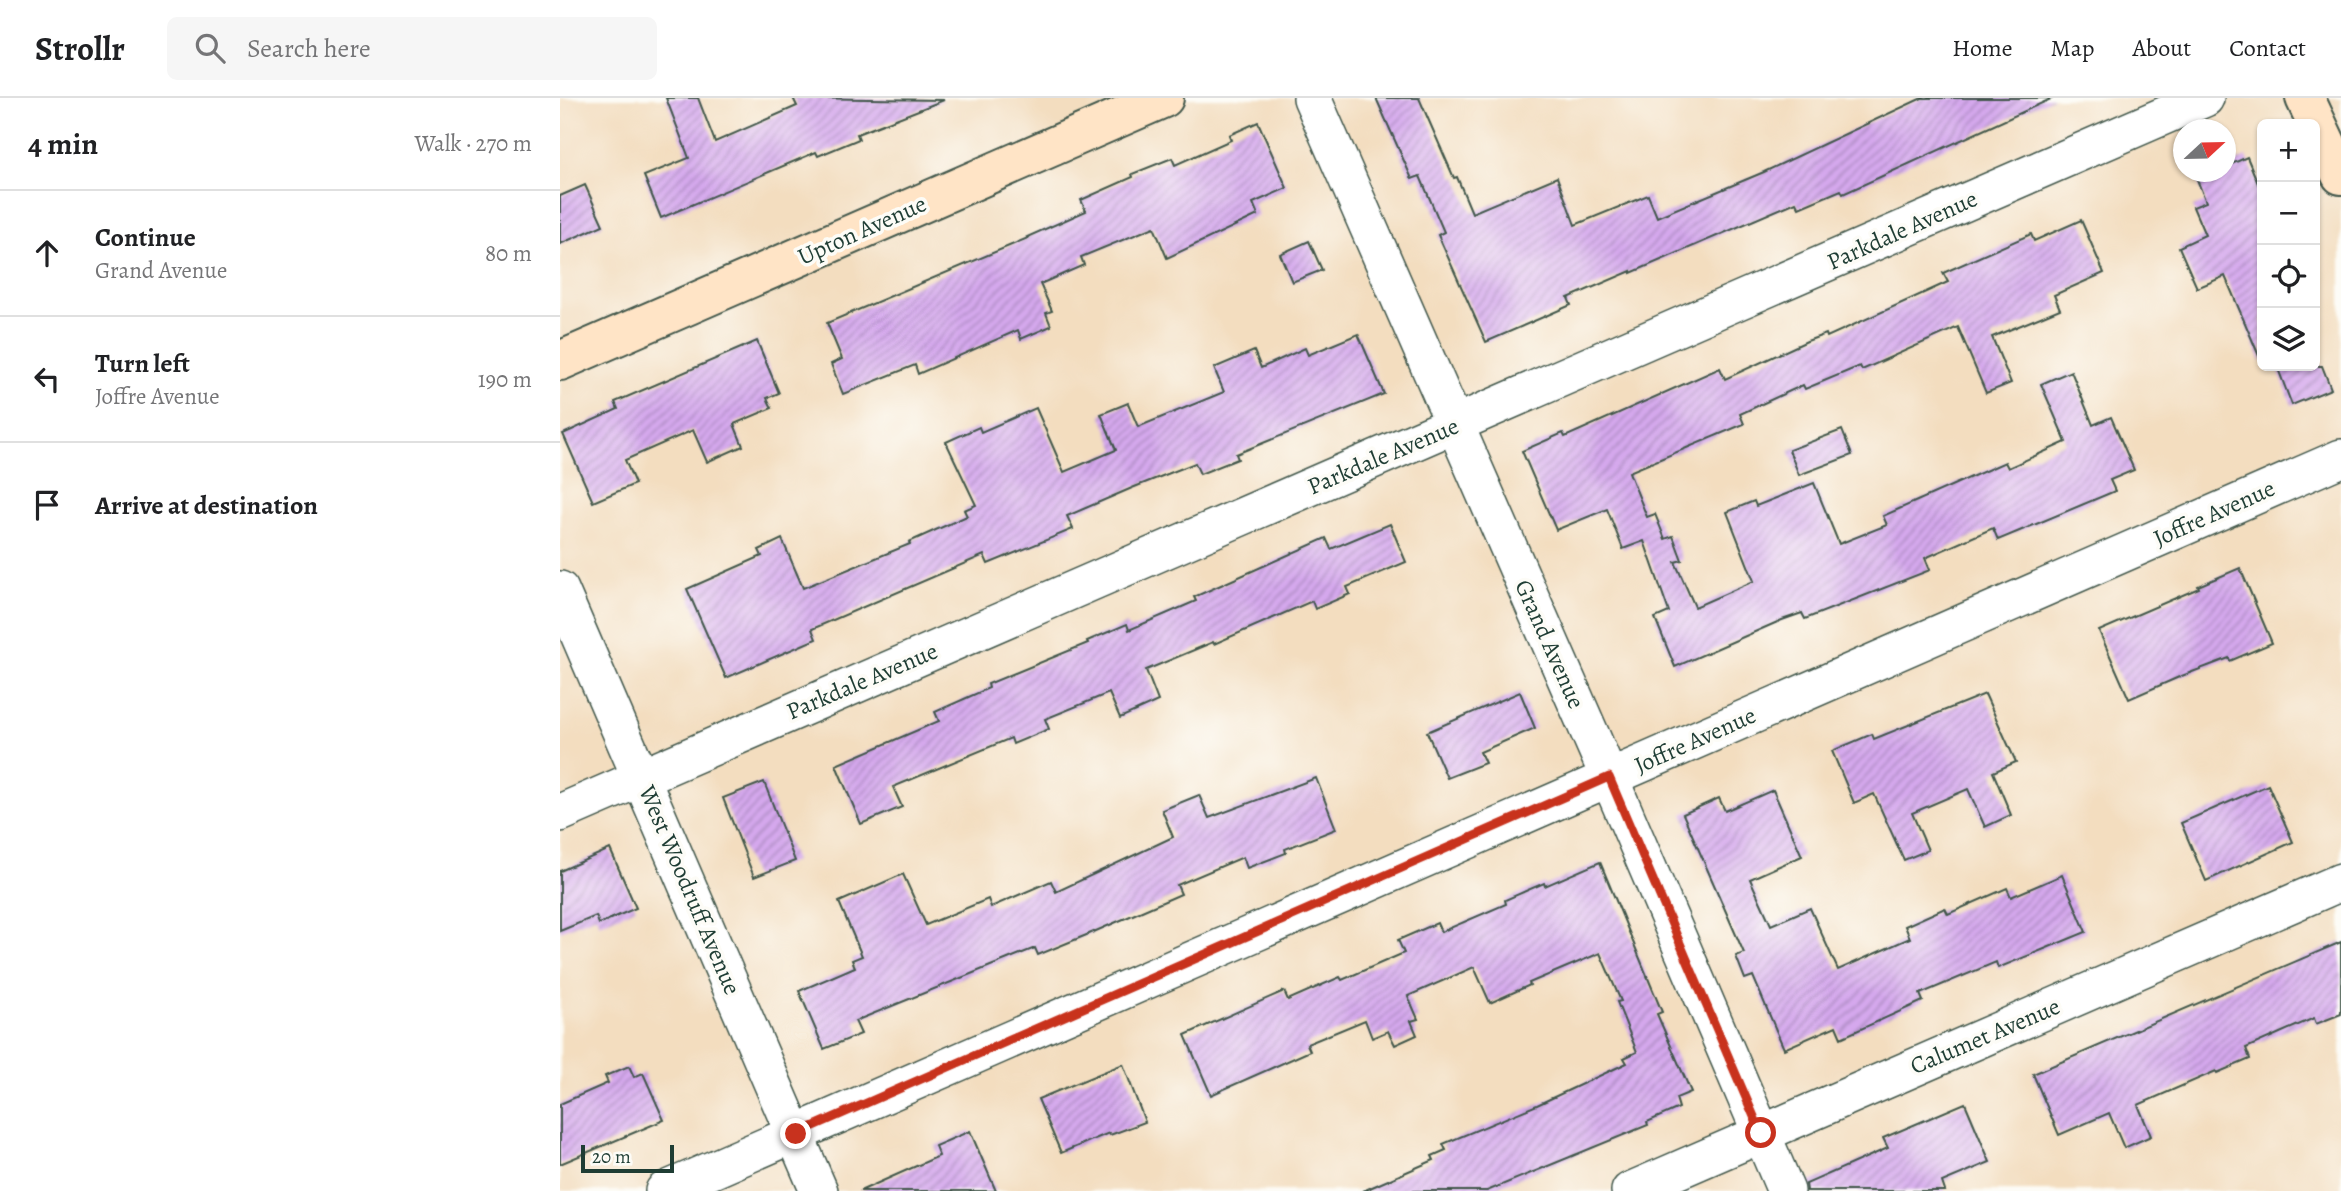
<!DOCTYPE html>
<html lang="en">
<head>
<meta charset="utf-8">
<style>
	body { margin:0; font-family:Alegreya,serif; background:#f6f6f6; color:#202124 }
	.controls { position:absolute; right:21px; top:21px; display:grid; overflow:hidden; border-radius:10px; box-shadow:0 2px 5px #0004 }
	.controls button { width:63px; height:63px; display:grid; place-items:center; padding:0; border:0; border-bottom:2px solid #e0e0e0; background:#fff; color:#202124; font:35px sans-serif }
	.compass { position:absolute; left:1613px; top:21px; width:63px; height:63px; border-radius:50%; background:#fff; box-shadow:0 2px 5px #0004; rotate:68deg }
	.scale { position:absolute; left:21px; bottom:18px; width:93px; box-sizing:border-box; padding-left:7px; border:4px solid #1f3d34; border-top:0; font-size:19px; line-height:24px; white-space:nowrap; color:#1f3d34; -webkit-text-stroke:5px #fdfcf7; paint-order:stroke }
	.stop { position:absolute; width:21px; height:21px; margin:-16px; border:5px solid #c8321e; border-radius:50%; background:#fff }
	.stop.end { background:#c8321e; border-color:#fff; box-shadow:0 2px 7px #0008 }
	.list { margin:0; padding:0; list-style:none }
	h2 { display:flex; justify-content:space-between; align-items:center; height:91px; margin:0; padding:0 28px; font-size:30px }
	h2 small { font-size:23px; font-weight:400; color:#757577 }
	.list li { display:grid; grid-template-columns:46px 1fr auto; gap:21px; align-items:center; box-sizing:border-box; height:126px; padding:0 28px; border-top:2px solid #e0e0e0 }
	.list b { display:block; font-size:26px; white-space:nowrap }
	.list p { margin:0; font-size:23px; white-space:nowrap; color:#757577 }
	.list em { font-size:23px; font-style:normal; color:#757577 }
	.icon { flex:none; width:38px; height:38px; fill:none; stroke:currentColor; stroke-width:2; stroke-linecap:round; stroke-linejoin:round }
	.map { position:relative; flex:none; width:1781px; height:1093px; overflow:hidden }
	header { display:flex; align-items:center; gap:42px; box-sizing:border-box; height:98px; padding:0 35px; background:#fff; border-bottom:2px solid #e0e0e0 }
	header strong { font-size:33px }
	nav { display:flex; gap:38px; margin-inline-start:auto; font-size:24px }
	.search { width:490px; height:63px; background:#f6f6f6; display:flex; align-items:center; gap:18px; box-sizing:border-box; padding:0 24px; border-radius:10px; color:#757577; font-size:26px }
	main { display:flex }
	aside { flex:1; background:#fff }
	.map>svg:first-child { display:block }
	.building { fill:url(#building-hatch) }
	.lines { fill:none; stroke-linecap:round; stroke-linejoin:round }
	.street-casing { stroke:#3f5549; stroke-width:40 }
	.secondary-casing { stroke:#3f5549; stroke-width:42 }
	.street { stroke:#fff; stroke-width:37 }
	.secondary { stroke:#ffe4c6; stroke-width:38 }
	.route { stroke:#c8321e; stroke-width:9 }
	.labels { text-anchor:middle; dominant-baseline:central; stroke-width:7; stroke-linejoin:round; paint-order:stroke }
	.street-label { font-size:24px; fill:#1f3d34; stroke:#fdfcf7 }
</style>
</head>
<body>
<header>
<strong>Strollr</strong>
<div class="search"><svg class="icon" aria-label="search" viewBox="0 0 24 24"><circle cx="10" cy="10" r="6"/><path d="M15 15l6 6"/></svg>Search here</div>
<nav><a>Home</a><a>Map</a><a>About</a><a>Contact</a></nav>
</header>
<main>
<aside>
<h2>4 min<small>Walk · 270 m</small></h2>
<ul class="list">
<li><svg class="icon" aria-label="ahead" viewBox="0 0 24 24"><path d="M12 20V5M6 11l6-6 6 6"/></svg><div><b>Continue</b><p>Grand Avenue</p></div><em>80 m</em></li>
<li><svg class="icon" aria-label="left" viewBox="0 0 24 24"><path d="M17 20v-9H6M10 6l-5 5 5 5"/></svg><div><b>Turn left</b><p>Joffre Avenue</p></div><em>190 m</em></li>
<li><svg class="icon" aria-label="arrive" viewBox="0 0 24 24"><path d="M6 21V4h12l-3 4 3 4H6"/></svg><div><b>Arrive at destination</b></div></li>
</ul>
</aside>
<div class="map">
<svg width="1781" height="1093" viewBox="0 0 1781 1093">
	<defs>
		<pattern id="building-hatch" width="6" height="6" patternUnits="userSpaceOnUse" patternTransform="scale(1.75)"><rect width="6" height="6" fill="#d5a8ed"/><path d="M-1 1l2-2M0 6l6-6M5 7l2-2" fill="none" stroke="#ac8ac1"/></pattern>
	</defs>
	<rect width="100%" height="100%" fill="#fdfcf7"/>
	<filter id="ink" filterUnits="userSpaceOnUse"><feTurbulence type="fractalNoise" baseFrequency=".0143" numOctaves="2"/><feDisplacementMap in="SourceGraphic" scale="14" xChannelSelector="R" yChannelSelector="G"/><feConvolveMatrix kernelMatrix="1 2 1 2 8 2 1 2 1" color-interpolation-filters="sRGB"/></filter>
	<filter id="wash" filterUnits="userSpaceOnUse"><feTurbulence type="fractalNoise" baseFrequency=".00686" numOctaves="4" result="noise"/><feDisplacementMap in="SourceGraphic" scale="28" xChannelSelector="R" yChannelSelector="G"/><feGaussianBlur stdDeviation="1.57" result="paint"/><feColorMatrix in="noise" values="0 0 0 0 0 0 0 0 0 0 0 0 0 0 0 0 0 1.4 0 .05"/><feComposite in="paint" operator="in"/></filter>
	<g filter="url(#wash)">
		<rect width="100%" height="100%" fill="#f3ddbf"/>
		<g id="blocks">
			<g class="building">
				<polygon points="106,0 138,0 155,44 237,8 233,0 384,2 297,36 299,41 258,58 256,54 101,120 84,78 129,60"/>
				<polygon points="816,0 859,0 894,80 897,79 912,115 997,79 1015,127 1088,97 1097,119 1204,74 1362,0 1493,0 1283,96 1281,92 1239,110 1236,104 1071,175 1071,173 1008,200 1011,207 926,244 878,137 884,134 860,78 852,81"/>
				<polygon points="698,24 727,90 693,105 698,117 607,160 594,129 521,159 524,167 480,186 492,213 486,215 491,228 461,241 458,232 358,276 355,267 283,296 271,266 282,261 267,225 468,140 467,139 526,113 521,102 573,79 572,76 612,60 615,67 671,42 669,37"/>
				<polygon points="1687,59 1702,95 1702,265 1665,178 1637,190 1619,149 1645,137 1633,109 1646,104 1634,74 1665,74 1665,69"/>
				<polygon points="25,87 43,127 0,146 0,98"/>
				<polygon points="1521,122 1544,175 1494,197 1500,211 1432,239 1451,285 1426,295 1398,229 1302,272 1300,268 1245,291 1243,287 1180,316 1184,326 1069,374 1087,419 1095,416 1105,441 1113,438 1122,462 1115,464 1135,509 1194,483 1167,414 1194,403 1196,408 1254,385 1279,446 1327,427 1323,418 1445,364 1448,370 1506,344 1481,286 1511,273 1533,327 1551,319 1574,372 1550,382 1555,393 1438,442 1433,430 1365,460 1370,472 1245,521 1242,515 1222,522 1115,569 1095,520 1109,514 1084,443 1063,451 1047,411 996,432 962,353 1003,335 1005,339 1160,270 1165,281 1247,243 1266,236 1267,239 1388,184 1383,175 1471,136 1474,143"/>
				<polygon points="749,143 762,172 732,184 720,156"/>
				<polygon points="798,236 824,296 676,356 678,361 640,376 635,365 572,390 507,418 513,431 428,466 424,457 252,531 256,541 166,580 127,491 202,458 199,452 222,441 243,490 350,446 349,444 407,418 404,412 416,407 386,344 419,329 421,334 476,310 504,374 556,352 541,316 568,305 578,329 664,294 654,270 694,253 701,270 745,250 748,257"/>
				<polygon points="197,243 219,295 207,300 212,310 174,326 183,348 147,364 133,332 65,362 75,386 33,404 3,336 58,311 55,304"/>
				<polygon points="1717,268 1762,268 1771,291 1732,307"/>
				<polygon points="1282,332 1292,357 1239,377 1229,352"/>
				<polygon points="830,426 846,464 787,489 790,496 755,511 752,503 654,546 653,544 586,572 598,603 560,620 549,595 485,621 489,631 453,646 451,640 333,689 342,709 301,726 276,667 379,623 375,614 429,590 428,586 528,545 527,543 567,526 569,532 636,503 634,499 766,440 771,451"/>
				<polygon points="1680,470 1712,545 1670,563 1669,560 1619,579 1569,601 1539,533 1639,490 1638,488"/>
				<polygon points="960,594 975,630 920,654 925,665 887,680 867,634"/>
				<polygon points="1425,596 1456,664 1433,674 1451,717 1425,729 1408,691 1352,715 1368,752 1344,762 1314,696 1294,705 1272,653 1312,636 1314,641"/>
				<polygon points="756,680 776,731 725,751 726,755 687,770 683,759 617,787 621,796 529,836 478,857 475,850 295,923 301,936 264,951 239,893 295,869 292,862 302,858 279,804 343,776 366,827 428,801 431,809 491,783 496,794 613,739 602,712 639,697 649,720"/>
				<polygon points="204,684 235,763 194,779 163,700"/>
				<polygon points="1708,687 1733,744 1646,783 1621,725"/>
				<polygon points="1213,692 1242,758 1190,781 1211,827 1250,810 1278,872 1350,840 1345,828 1385,810 1388,816 1447,790 1451,799 1502,777 1526,834 1438,870 1436,864 1360,896 1363,903 1281,940 1276,928 1224,951 1193,878 1185,881 1176,858 1184,855 1123,716 1159,700 1165,713"/>
				<polygon points="50,751 76,810 39,826 36,818 0,833 0,773"/>
				<polygon points="1040,764 1102,914 1097,916 1131,994 1116,1000 1119,1010 1087,1024 1088,1027 927,1093 803,1093 874,1062 872,1058 886,1052 883,1046 977,1007 1067,965 1064,960 1077,954 1057,904 1061,903 1040,855 969,885 970,887 930,905 914,869 848,898 858,921 851,923 857,937 835,947 828,933 812,940 805,922 747,946 750,953 651,997 625,937 724,893 728,902 780,879 782,882 844,855 838,842 877,825 881,834 946,806 945,802 984,785 985,788"/>
				<polygon points="1781,844 1781,916 1756,926 1754,920 1686,950 1690,961 1657,975 1656,973 1578,1007 1591,1038 1564,1050 1549,1015 1499,1037 1473,976"/>
				<polygon points="563,966 585,1024 550,1037 549,1035 501,1055 478,1001"/>
				<polygon points="69,968 74,979 83,975 104,1022 0,1066 0,1006 48,985 45,978"/>
				<polygon points="1405,1005 1430,1064 1382,1084 1385,1093 1247,1093 1246,1086 1328,1050 1323,1040"/>
				<polygon points="410,1033 436,1093 300,1093 379,1058 375,1048"/>
			</g>
		</g>
	</g>
	<g filter="url(#ink)">
		<use href="#blocks" fill-opacity="0" stroke="#3f5549" stroke-width="2"/>
		<g class="lines">
			<g class="street-casing">
				<g id="street">
					<polyline points="752,0 1049,679 1226,1093"/>
					<polyline points="0,492 259,1093"/>
					<polyline points="0,715 1645,0"/>
					<polyline points="104,1093 1781,360"/>
					<polyline points="1070,1093 1781,784"/>
				</g>
			</g>
			<g class="secondary-casing">
				<g id="secondary">
					<polyline points="1745,0 1781,77"/>
					<polyline points="0,263 604,0"/>
				</g>
			</g>
			<use href="#street" class="street"/>
			<use href="#secondary" class="secondary"/>
		</g>
	</g>
	<g class="lines" filter="url(#ink)">
		<polyline class="route" points="236,1036 1049,679 1201,1035"/>
	</g>
	<g class="labels">
		<g class="street-label">
			<text transform="translate(302 132) rotate(-24)">Upton Avenue</text>
			<text transform="translate(1342 132) rotate(-24)">Parkdale Avenue</text>
			<text transform="translate(823 358) rotate(-23)">Parkdale Avenue</text>
			<text transform="translate(1654 415) rotate(-24)">Joffre Avenue</text>
			<text transform="translate(990 546) rotate(66)">Grand Avenue</text>
			<text transform="translate(302 583) rotate(-23)">Parkdale Avenue</text>
			<text transform="translate(1135 642) rotate(-24)">Joffre Avenue</text>
			<text transform="translate(130 792) rotate(67)">West Woodruff Avenue</text>
			<text transform="translate(1425 938) rotate(-23)">Calumet Avenue</text>
		</g>
	</g>
</svg>
<div class="controls">
<button>+</button>
<button>−</button>
<button><svg class="icon" aria-label="locate" viewBox="0 0 24 24"><circle cx="12" cy="12" r="6"/><path d="M12 2v4M12 18v4M2 12h4M18 12h4"/></svg></button>
<button><svg class="icon" aria-label="layers" viewBox="0 0 24 24"><path d="M12 4l9 5-9 5-9-5zM3 14l9 5 9-5"/></svg></button>
</div>
<svg class="compass" viewBox="-18 -18 36 36"><path d="M0-13l5 13h-10z" fill="#e53935"/><path d="M0 13l5-13h-10z" fill="#757577"/></svg>
<div class="scale">20 m</div>
<div class="stop" style="left:1201px;top:1035px"></div>
<div class="stop end" style="left:236px;top:1036px"></div>
</div>
</main>
</body>
</html>
